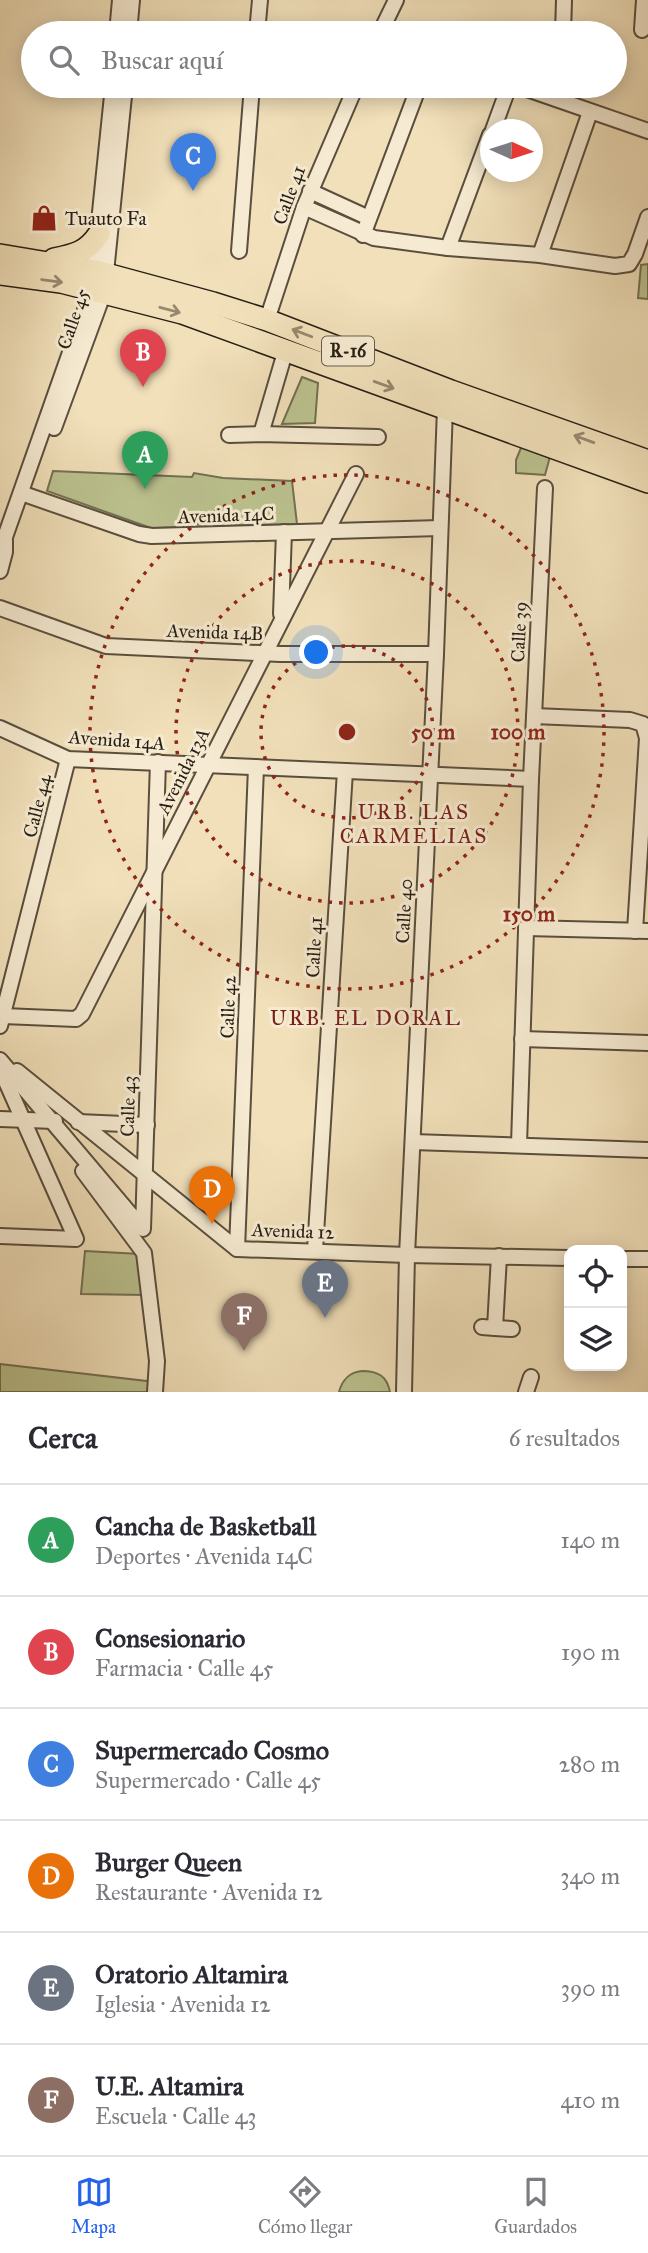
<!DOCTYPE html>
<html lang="es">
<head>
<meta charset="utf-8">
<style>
	body { margin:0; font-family:"IM FELL Great Primer",serif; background:#f7f7f7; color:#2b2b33 }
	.controls { position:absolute; right:21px; bottom:21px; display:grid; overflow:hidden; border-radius:14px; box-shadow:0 4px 18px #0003 }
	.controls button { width:63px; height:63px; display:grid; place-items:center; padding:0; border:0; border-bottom:2px solid #e1e1e2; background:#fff; color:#2b2b33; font:35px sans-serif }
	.compass { position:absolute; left:480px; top:119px; width:63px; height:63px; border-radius:50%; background:#fff; box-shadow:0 4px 18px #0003; rotate:93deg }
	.you { position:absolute; left:317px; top:653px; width:24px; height:24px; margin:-18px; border:5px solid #fff; border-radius:50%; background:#1a73e8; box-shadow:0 0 0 10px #1a73e833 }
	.badge { display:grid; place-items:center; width:46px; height:46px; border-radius:50%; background:#2563eb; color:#fff; font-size:23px; font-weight:700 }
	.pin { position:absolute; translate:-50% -58px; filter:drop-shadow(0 2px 4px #0008) }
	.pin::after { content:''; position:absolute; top:37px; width:24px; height:21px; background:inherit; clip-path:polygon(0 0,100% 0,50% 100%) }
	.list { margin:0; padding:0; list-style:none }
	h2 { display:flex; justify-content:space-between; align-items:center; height:91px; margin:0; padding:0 28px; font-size:30px }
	h2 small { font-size:23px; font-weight:400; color:#7c7c81 }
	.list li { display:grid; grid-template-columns:46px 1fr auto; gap:21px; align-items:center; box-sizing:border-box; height:112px; padding:0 28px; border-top:2px solid #e1e1e2 }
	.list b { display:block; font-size:26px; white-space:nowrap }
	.list p { margin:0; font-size:23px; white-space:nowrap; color:#7c7c81 }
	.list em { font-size:23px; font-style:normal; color:#7c7c81 }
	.icon { flex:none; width:38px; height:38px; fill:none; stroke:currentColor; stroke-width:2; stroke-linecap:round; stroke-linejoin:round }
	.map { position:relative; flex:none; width:648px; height:1392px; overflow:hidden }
	.search { position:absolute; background:#fff; box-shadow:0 4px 18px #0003; left:21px; right:21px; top:21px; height:77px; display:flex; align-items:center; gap:18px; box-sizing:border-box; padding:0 24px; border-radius:38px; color:#7c7c81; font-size:26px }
	.sheet { height:763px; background:#fff }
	nav { display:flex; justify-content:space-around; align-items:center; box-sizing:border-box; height:98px; border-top:2px solid #e1e1e2; background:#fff; font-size:19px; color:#7c7c81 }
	nav a { display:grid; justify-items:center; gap:4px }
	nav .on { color:#2563eb }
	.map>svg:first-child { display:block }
	.green { fill:#bbc28f; stroke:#717052; stroke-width:2 }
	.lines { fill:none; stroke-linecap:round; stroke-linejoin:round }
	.street-casing { stroke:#5a4e3e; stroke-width:18 }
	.primary-casing { stroke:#271e14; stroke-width:24 }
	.street { stroke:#f6ebd2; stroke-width:14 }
	.primary { stroke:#f1e0ba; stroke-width:21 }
	.oneway { stroke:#96896f }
	.ring { fill:none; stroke:#8f2418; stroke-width:3.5; stroke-dasharray:3.5 7 }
	.labels { text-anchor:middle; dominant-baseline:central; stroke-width:6; stroke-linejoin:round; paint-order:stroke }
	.shield { fill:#f6ebd2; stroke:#655c4d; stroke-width:2 }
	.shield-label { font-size:18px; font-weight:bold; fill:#271e14 }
	.street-label { font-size:19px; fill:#271e14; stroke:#f6ebd2 }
	.poi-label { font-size:19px; fill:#271e14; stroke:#f6ebd2; text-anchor:start }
	.neighbourhood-label { font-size:21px; letter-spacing:2px; fill:#7a1f14; stroke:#f6ebd2 }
	.centre { fill:#8f2418; stroke:#f6ebd2; stroke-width:3.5 }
	.ring-label { font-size:21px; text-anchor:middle; font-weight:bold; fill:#8f2418; stroke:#f6ebd2; stroke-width:6; stroke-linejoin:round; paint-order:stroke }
</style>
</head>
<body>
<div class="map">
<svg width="648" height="1392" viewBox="0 0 648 1392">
	<rect width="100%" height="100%" fill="#f1e0ba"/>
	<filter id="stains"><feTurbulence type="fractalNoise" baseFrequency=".00286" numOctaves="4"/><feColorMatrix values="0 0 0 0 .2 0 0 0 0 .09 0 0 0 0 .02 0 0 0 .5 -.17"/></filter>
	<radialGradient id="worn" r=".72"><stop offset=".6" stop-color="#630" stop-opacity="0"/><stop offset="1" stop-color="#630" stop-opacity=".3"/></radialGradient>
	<g class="green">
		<polygon points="648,264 648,299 638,298 641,265"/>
		<polygon points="302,377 318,383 315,423 282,424"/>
		<polygon points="523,443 551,453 545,475 516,473 516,460"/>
		<polygon points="53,471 192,477 194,473 223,478 292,481 297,524 151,528 47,491"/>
		<polygon points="85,1251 140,1254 145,1295 81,1294"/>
		<polygon points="0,1364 155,1382 155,1392 0,1392"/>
		<path d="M362,1371C378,1371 387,1376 390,1392H339C342,1380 350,1372 362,1371Z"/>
	</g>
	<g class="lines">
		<g class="street-casing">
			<g id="street">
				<polyline points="642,30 644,0"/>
				<polyline points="117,33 120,0"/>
				<polyline points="129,33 132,0"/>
				<polyline points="257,33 260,0"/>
				<polyline points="380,33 396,0"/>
				<polyline points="563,33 564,0"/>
				<polyline points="518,86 648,131"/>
				<polyline points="493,130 509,86"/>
				<polyline points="310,191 369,218"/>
				<polyline points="304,207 374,238 448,248 540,255 615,266 629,264 635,254 648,217"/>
				<polyline points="363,235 419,86"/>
				<polyline points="448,248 490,135"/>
				<polyline points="239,251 252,86"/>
				<polyline points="540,255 590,112"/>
				<polyline points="267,320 304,207 356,86"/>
				<polyline points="54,428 104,292 125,86"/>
				<polyline points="261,434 286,349"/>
				<polyline points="229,435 261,434 378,437"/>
				<polyline points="21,493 139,534 152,536 440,528"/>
				<polyline points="0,571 5,552 5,537 92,290 113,86"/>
				<polyline points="0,608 106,646 280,654 436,654"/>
				<polyline points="281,614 284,532"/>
				<polyline points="534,716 630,720 643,724 647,738 635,931"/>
				<polyline points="0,728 68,759 531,779"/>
				<polyline points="526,928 648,931"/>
				<polyline points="3,1016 76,1019 82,1014 356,474"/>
				<polyline points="0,1026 68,759"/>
				<polyline points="522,1039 648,1043"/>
				<polyline points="0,1060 143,1229 158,762"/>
				<polyline points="0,1068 76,1239 0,1236"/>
				<polyline points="17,1071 237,1249 407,1255 569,1258"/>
				<polyline points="0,1119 55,1121"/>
				<polyline points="78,1122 147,1125"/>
				<polyline points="413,1142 648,1150"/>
				<polyline points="519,1144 531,779 545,488"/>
				<polyline points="83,1171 144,1253 157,1361 155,1392"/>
				<polyline points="237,1249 256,767"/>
				<polyline points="315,1250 345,771"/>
				<polyline points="622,1259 648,1259"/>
				<polyline points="482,1327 495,1328 499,1256"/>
				<polyline points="495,1328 512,1329"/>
				<polyline points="404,1392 407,1255 436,654 445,408 447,401"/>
				<polyline points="526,1392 531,1377"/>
			</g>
		</g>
		<g class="primary-casing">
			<g id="primary">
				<polyline points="0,255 95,271 213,303 267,320 451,391 648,461"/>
				<path d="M54,259C75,255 87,252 99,234"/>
				<polyline points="0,274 61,282 182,313 648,482"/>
			</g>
		</g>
		<use href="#street" class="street"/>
		<use href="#primary" class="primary"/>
	</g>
	<defs><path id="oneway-shaft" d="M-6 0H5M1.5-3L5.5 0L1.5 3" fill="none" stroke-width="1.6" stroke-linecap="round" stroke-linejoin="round" transform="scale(1.75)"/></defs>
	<g class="oneway">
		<use href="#oneway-shaft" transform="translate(52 281) rotate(8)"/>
		<use href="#oneway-shaft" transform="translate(170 310) rotate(15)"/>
		<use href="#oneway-shaft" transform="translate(302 333) rotate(-159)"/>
		<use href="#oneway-shaft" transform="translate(384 385) rotate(20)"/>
		<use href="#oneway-shaft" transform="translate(584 439) rotate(-160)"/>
	</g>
	<g class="ring">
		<circle cx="347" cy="732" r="86"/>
		<circle cx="347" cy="732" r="171"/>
		<circle cx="347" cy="732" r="257"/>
	</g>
	<defs>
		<g id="shop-bare" transform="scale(2.1)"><path d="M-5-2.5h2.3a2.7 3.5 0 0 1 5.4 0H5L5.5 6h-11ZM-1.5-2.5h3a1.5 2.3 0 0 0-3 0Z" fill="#8f2418" stroke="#f6ebd2" stroke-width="2.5" paint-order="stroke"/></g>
	</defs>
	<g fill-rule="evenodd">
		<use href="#shop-bare" x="44" y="218"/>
	</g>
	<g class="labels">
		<rect class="shield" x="322" y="336.5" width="52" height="29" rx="5"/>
		<g class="shield-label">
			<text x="348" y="351">R-16</text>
		</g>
		<g class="street-label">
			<text transform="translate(289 195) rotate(-70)">Calle 41</text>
			<text transform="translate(73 319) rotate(-71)">Calle 45</text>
			<text transform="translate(226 515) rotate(-2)">Avenida 14C</text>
			<text transform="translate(215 632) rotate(2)">Avenida 14B</text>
			<text transform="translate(519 632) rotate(-87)">Calle 39</text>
			<text transform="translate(117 740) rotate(4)">Avenida 14A</text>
			<text transform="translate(183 771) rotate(-63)">Avenida 13A</text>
			<text transform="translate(37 806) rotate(-76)">Calle 44</text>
			<text transform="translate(404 911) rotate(-87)">Calle 40</text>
			<text transform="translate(314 947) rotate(-87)">Calle 41</text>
			<text transform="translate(228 1007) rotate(-88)">Calle 42</text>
			<text transform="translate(128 1106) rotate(-88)">Calle 43</text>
			<text transform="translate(293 1231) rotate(2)">Avenida 12</text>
		</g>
		<g class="poi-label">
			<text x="65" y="218">Tuauto Fa</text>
		</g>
		<g class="neighbourhood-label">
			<text x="414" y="812">URB. LAS<tspan x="414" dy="24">CARMELIAS</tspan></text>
			<text x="366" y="1018">URB. EL DORAL</text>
		</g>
	</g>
	<circle cx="347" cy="732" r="10" class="centre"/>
	<g class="ring-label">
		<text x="433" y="739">50 m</text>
		<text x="518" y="739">100 m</text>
		<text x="529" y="921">150 m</text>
	</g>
	<rect width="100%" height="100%" filter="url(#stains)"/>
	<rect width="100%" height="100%" fill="url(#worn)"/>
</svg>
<div class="controls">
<button><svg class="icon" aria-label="locate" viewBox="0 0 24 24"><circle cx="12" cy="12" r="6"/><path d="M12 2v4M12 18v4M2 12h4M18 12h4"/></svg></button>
<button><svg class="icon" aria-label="layers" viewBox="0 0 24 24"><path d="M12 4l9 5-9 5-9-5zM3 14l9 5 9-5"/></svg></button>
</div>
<svg class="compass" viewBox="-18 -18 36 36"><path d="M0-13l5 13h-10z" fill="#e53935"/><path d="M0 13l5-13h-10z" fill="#7c7c81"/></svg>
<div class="you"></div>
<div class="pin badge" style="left:145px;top:489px;background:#2e9e5b">A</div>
<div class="pin badge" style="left:143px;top:387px;background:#e0444e">B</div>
<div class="pin badge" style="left:193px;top:191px;background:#3f7fe0">C</div>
<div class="pin badge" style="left:212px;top:1224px;background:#e8710a">D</div>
<div class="pin badge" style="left:325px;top:1318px;background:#6b7280">E</div>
<div class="pin badge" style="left:244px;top:1351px;background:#8d6e63">F</div>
<div class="search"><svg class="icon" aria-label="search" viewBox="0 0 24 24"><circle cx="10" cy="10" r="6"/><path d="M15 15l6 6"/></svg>Buscar aquí</div>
</div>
<section class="sheet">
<h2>Cerca<small>6 resultados</small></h2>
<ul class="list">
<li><span class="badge" style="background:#2e9e5b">A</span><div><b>Cancha de Basketball</b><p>Deportes · Avenida 14C</p></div><em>140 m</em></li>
<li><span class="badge" style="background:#e0444e">B</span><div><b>Consesionario</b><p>Farmacia · Calle 45</p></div><em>190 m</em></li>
<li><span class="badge" style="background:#3f7fe0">C</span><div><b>Supermercado Cosmo</b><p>Supermercado · Calle 45</p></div><em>280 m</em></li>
<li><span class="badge" style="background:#e8710a">D</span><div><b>Burger Queen</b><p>Restaurante · Avenida 12</p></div><em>340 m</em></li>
<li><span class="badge" style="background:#6b7280">E</span><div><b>Oratorio Altamira</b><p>Iglesia · Avenida 12</p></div><em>390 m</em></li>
<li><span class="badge" style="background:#8d6e63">F</span><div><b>U.E. Altamira</b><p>Escuela · Calle 43</p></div><em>410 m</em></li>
</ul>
</section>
<nav>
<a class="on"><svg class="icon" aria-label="map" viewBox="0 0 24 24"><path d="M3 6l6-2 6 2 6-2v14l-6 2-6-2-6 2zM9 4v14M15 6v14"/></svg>Mapa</a>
<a><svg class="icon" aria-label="directions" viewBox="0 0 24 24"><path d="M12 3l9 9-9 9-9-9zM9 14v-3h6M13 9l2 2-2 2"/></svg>Cómo llegar</a>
<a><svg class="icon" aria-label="saved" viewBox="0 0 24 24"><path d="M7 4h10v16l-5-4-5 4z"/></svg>Guardados</a>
</nav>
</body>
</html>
